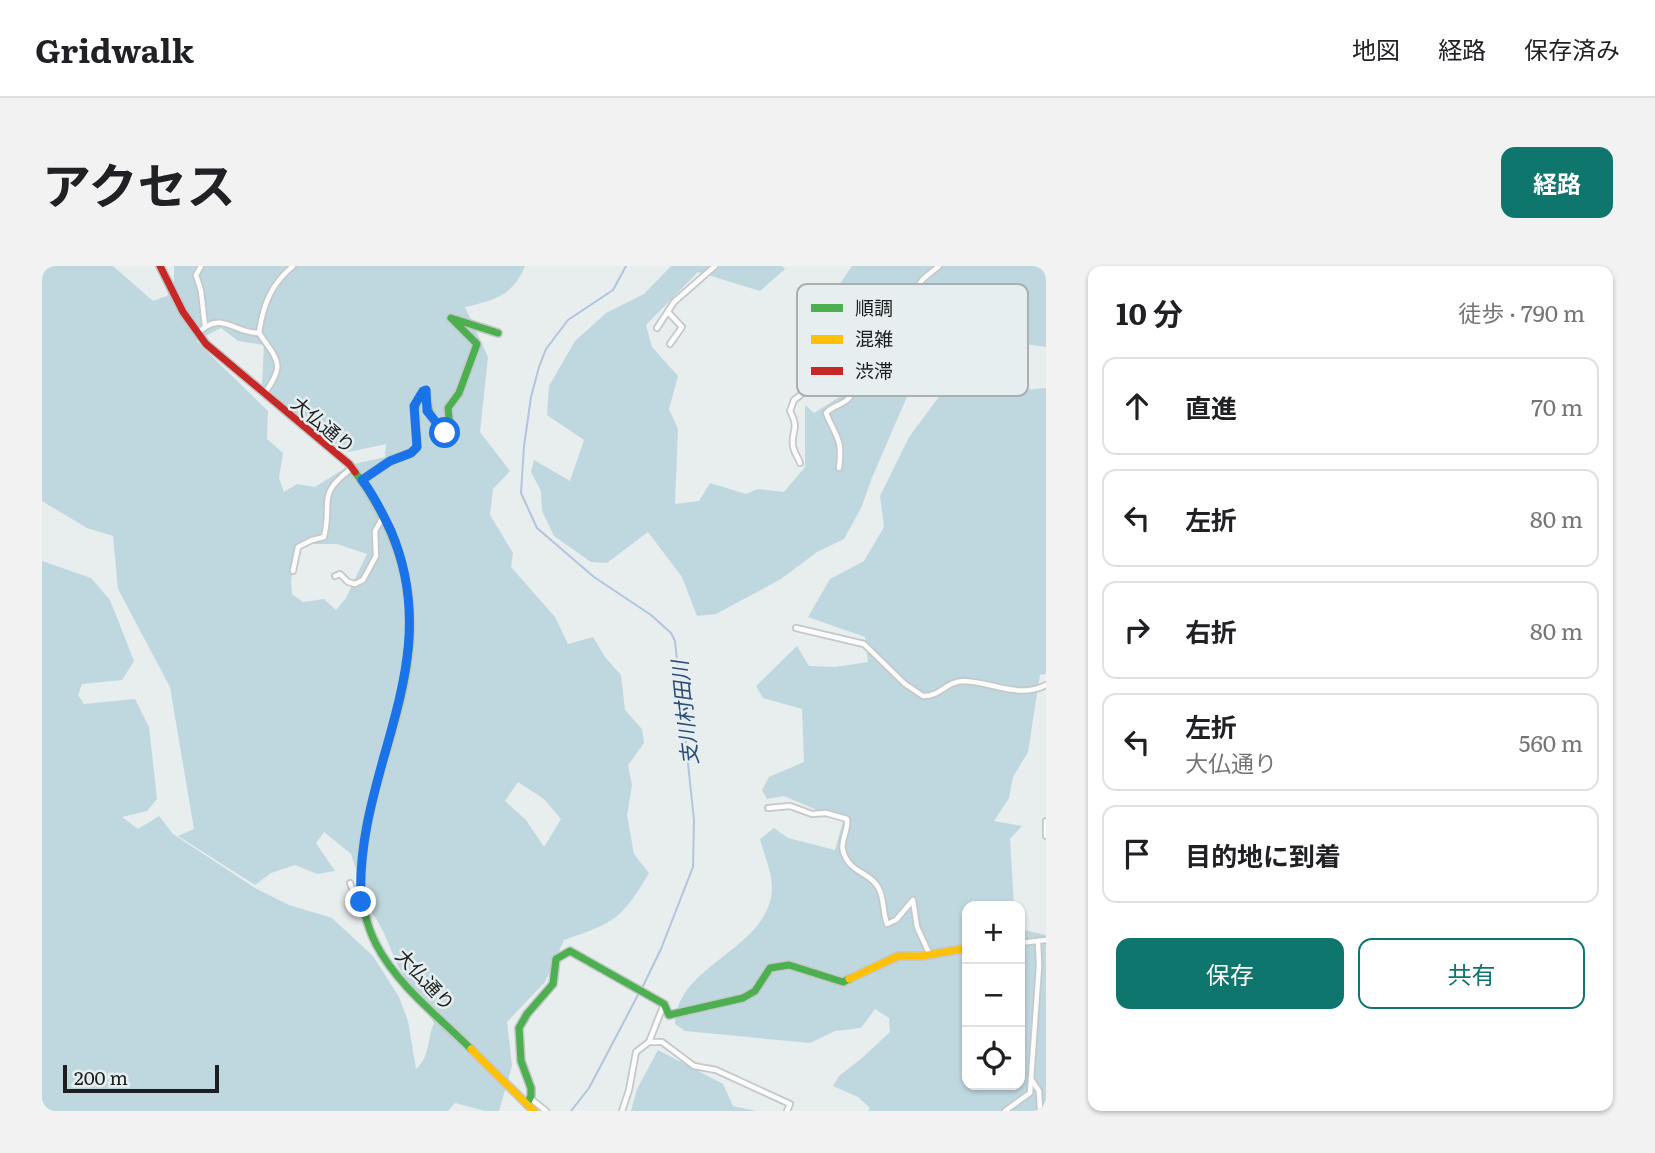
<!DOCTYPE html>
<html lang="ja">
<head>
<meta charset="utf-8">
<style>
	body { margin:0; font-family:Literata,"Noto Sans JP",serif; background:#f2f2f2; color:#202124 }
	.controls { position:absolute; right:21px; bottom:21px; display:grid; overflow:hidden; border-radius:14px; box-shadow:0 2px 5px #0004 }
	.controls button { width:63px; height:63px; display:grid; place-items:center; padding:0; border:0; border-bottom:2px solid #e0e0e0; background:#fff; color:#202124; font:35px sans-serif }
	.scale { position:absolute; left:21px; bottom:18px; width:156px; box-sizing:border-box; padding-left:7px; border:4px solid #1c1f1f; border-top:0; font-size:19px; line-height:24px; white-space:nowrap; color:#1c1f1f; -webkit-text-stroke:5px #e6eef0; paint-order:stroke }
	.stop { position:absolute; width:21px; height:21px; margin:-16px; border:5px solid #1a73e8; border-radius:50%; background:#fff }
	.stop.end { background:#1a73e8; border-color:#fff; box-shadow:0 2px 7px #0008 }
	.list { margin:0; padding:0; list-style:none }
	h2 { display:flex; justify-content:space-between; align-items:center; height:91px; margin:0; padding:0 28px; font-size:30px }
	h2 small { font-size:23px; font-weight:400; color:#757577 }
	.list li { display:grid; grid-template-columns:46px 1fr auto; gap:21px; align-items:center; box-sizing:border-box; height:98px; margin:0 14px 14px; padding:0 14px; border:2px solid #e0e0e0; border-radius:14px }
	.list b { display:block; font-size:26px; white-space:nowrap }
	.list p { margin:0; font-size:23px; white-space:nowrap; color:#757577 }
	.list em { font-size:23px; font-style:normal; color:#757577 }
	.actions { display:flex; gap:14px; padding:21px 28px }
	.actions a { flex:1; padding:16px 0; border:2px solid #0f766e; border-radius:14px; text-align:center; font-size:24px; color:#0f766e }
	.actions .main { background:#0f766e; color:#fff }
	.icon { flex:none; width:38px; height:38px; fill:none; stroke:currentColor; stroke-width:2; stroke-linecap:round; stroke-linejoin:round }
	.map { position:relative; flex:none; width:1004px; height:845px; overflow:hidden; border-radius:14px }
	header { display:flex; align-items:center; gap:42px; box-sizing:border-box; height:98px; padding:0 35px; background:#fff; border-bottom:2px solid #e0e0e0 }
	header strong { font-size:33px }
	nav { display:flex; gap:38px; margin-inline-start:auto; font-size:24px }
	.intro { display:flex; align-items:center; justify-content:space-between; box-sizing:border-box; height:168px; padding:0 42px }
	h1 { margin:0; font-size:49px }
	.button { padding:18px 32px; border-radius:14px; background:#0f766e; color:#fff; font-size:24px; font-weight:700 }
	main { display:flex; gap:42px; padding:0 42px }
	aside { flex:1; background:#fff; border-radius:14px; box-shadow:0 2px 5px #0004 }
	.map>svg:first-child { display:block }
	.green { fill:#bfd8df; fill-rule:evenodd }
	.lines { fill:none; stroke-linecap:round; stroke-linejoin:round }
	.stream { stroke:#b2c5dc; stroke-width:2 }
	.street-casing { stroke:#c4c8c9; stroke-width:8 }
	.fast-casing { stroke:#c4c8c9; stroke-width:10 }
	.slow-casing { stroke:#c4c8c9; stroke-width:10 }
	.jam-casing { stroke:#c4c8c9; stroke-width:10 }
	.street { stroke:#fcfcfc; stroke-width:4.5 }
	.fast { stroke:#4caf50; stroke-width:7 }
	.slow { stroke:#ffc107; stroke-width:7 }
	.jam { stroke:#c62828; stroke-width:7 }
	.route { stroke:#1a73e8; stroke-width:9 }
	.labels { text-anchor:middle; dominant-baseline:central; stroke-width:5; stroke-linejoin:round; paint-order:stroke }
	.street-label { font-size:19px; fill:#1c1f1f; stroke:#e6eef0 }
	.water-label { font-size:21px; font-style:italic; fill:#2a4b78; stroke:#e6eef0 }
	.key { fill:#e6eef0; stroke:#a9b0b1; stroke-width:2 }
	.key-label { font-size:19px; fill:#1c1f1f }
</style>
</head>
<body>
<header>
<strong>Gridwalk</strong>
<nav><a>地図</a><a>経路</a><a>保存済み</a></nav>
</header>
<div class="intro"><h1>アクセス</h1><a class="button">経路</a></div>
<main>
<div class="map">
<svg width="1004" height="845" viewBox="0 0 1004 845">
	<rect width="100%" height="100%" fill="#e8edee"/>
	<g class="green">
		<path d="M0,0H71L111,35L125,30L132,15V0H483C471,30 452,34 423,41L446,91L438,166L468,205L451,223L448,249L471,287L469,301L513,351L526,378L551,371L563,391L579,409L583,444L600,463L602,477L586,499L590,519L585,549L592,588L607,607C580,653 572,657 522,674L503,716L465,756L470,800L457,845H443L413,837L406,845H0V295L49,312L68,334L92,395L80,414L40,418L36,429L42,438L93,433L107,461L115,533L105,545L80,551L96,563L117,550L131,568L213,622L247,639L290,652L331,690L357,731L366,755L374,803C389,789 384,776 392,757L356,700L341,665L326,639L309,588L282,566L274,577L293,605L275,608L253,599L229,607L213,619L136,570L152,563L128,421L76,323L71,270L45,262L0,235ZM179,62L196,75L222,79L220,120L266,161L306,186L344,178L343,191L308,199L273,221L255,218L242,226L237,212L241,187L225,173L226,145L154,75ZM255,278H295L325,288L304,332L294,344L282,333L261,336L250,328L249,315ZM476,516L502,533L519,553L502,581L484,554L463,535Z"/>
		<polygon points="629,0 740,0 743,3 718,25 656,6 604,59 610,81 636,110 627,143 636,163 633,238 657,235 668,217 704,228 716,223 742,226 763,201 763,139 772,147 815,120 830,88 819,58 790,38 792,26 810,0 1004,0 1004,81 970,76 920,80 870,98 870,119 829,214 820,240 802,273 775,286 739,313 674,348 655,350 640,311 606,266 565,297 549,296 512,270 500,245 499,225 489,206 492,194 528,215 542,174 505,149 507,120 533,75 564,47 602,28"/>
		<path d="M921,116L972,125L1004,122V408L998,409L986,486L971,511L967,532L952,555L980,560L968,573L972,640H925V819H978V663L1004,669V845H826L828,842L816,831L791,820L797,810L820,792L848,766L847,752L833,743L819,762L793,765L768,777L643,765L633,758C634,701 717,686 729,632C733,612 723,592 718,573L732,562L746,572L793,584L801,555L742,530L725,533L720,524L727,511L762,496L760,443L721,432L714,420L755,380L767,400L793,401L826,396L823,371L766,351L788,313L822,295L842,261L838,230L867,171L899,128Z"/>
		<polygon points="616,784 681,818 691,840 714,845 589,845 595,823"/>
	</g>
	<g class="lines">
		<g class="stream">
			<polyline points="584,0 571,24 526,54 504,83 497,101 489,131 482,180 479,227 495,262 552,311 609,349 629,367 633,375 652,554 651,601 619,683 600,722"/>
			<polyline points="529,845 547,822 597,727"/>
		</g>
		<g class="street-casing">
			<g id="street">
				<polyline points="159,0 154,9 159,25 163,60"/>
				<polyline points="626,46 640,61 628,78"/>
				<polyline points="615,62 632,36 673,0"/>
				<path d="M156,67C180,44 191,67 217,67"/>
				<path d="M222,128C244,98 236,95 217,67C221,39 229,18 251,0"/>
				<path d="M758,197C756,191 752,187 751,180C749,163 758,164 748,145L752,134L793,103L813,76L851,54L881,13L897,0"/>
				<path d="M797,202C801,172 794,172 784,147C791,139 802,139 808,131L798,108L799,97"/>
				<path d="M251,305L256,281L270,274L282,271C291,234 273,230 310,202"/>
				<polyline points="293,310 298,308 306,316 313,318 321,314 334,290 333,265 341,251"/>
				<path d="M754,362L822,378L863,418L881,430C898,431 904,415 922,415C950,416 977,433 1004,419"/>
				<path d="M726,542L748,540L770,548L784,547L805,553C807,564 798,574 801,585C807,605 822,605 832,616C843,626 840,645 845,658L854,654L871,634L875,661L887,687"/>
				<polyline points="1004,555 1004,570"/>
				<polyline points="308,617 316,638 320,641"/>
				<polyline points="978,677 1004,674"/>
				<polyline points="607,776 620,776 652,800 674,804 748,838 745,845"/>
				<polyline points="989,813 997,825 998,845"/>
				<polyline points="488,832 504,845"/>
				<polyline points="580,845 587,824 594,786 607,776 622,738"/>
				<polyline points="963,845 988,827 997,700 996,675"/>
			</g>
		</g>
		<g class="fast-casing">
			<g id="fast">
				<path d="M313,206C354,261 376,326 366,394C359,447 339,497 327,548C318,591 313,637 334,678C355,719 397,751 429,783"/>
				<path d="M320,214L348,195L369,187L375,181C377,160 365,139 384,124C386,148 388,156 409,170L406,142L417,127L435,78L409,52L456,67"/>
				<polyline points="485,838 489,830 489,822 479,795 477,762 485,748 511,718 514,693 528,685 622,738 627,749 701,732 713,725 728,702 747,699 801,716 807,713"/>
			</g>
		</g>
		<g class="slow-casing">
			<g id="slow">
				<polyline points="807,713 856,690 880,690 925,682"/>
				<polyline points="429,783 492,845"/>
			</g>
		</g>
		<g class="jam-casing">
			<polyline id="jam" points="118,0 141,46 164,78 307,198 313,206"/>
		</g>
		<use href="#street" class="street"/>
		<use href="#fast" class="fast"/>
		<use href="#slow" class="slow"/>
		<use href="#jam" class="jam"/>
	</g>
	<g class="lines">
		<path class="route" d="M319,636C312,504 406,399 349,265C341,248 332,229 320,214L348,195L369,187L375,181L372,140L381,125L384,124L385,145L403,167"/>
	</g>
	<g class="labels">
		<g class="street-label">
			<text transform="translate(282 158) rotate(40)">大仏通り</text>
			<text transform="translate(384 713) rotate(47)">大仏通り</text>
		</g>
		<g class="water-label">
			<text transform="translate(641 447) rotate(-96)">支川村田川</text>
		</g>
	</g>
	<rect x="755" y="18" width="231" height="112" rx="10" class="key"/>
	<rect x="769" y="38" width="32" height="8" fill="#4caf50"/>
	<rect x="769" y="69" width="32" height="9" fill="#ffc107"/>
	<rect x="769" y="101" width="32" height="8" fill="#c62828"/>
	<g class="key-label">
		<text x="813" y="49">順調</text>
		<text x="813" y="80">混雑</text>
		<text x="813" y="112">渋滞</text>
	</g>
</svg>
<div class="controls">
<button>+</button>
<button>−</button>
<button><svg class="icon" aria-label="locate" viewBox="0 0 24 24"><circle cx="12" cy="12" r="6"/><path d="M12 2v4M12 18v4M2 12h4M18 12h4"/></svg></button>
</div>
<div class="scale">200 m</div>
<div class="stop" style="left:403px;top:167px"></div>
<div class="stop end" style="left:319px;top:636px"></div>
</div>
<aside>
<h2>10 分<small>徒歩 · 790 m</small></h2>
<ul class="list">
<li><svg class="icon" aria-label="ahead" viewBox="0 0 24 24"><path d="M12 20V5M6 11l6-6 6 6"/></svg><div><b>直進</b></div><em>70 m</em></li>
<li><svg class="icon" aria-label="left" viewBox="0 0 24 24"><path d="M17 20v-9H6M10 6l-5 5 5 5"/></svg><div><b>左折</b></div><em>80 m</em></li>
<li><svg class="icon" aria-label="right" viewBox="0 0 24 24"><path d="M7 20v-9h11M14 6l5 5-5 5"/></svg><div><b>右折</b></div><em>80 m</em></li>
<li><svg class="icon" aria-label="left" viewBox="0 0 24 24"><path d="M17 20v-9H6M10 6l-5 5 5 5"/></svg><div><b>左折</b><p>大仏通り</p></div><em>560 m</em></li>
<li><svg class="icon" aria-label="arrive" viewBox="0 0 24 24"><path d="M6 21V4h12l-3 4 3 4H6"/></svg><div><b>目的地に到着</b></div></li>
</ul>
<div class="actions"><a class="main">保存</a><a>共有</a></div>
</aside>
</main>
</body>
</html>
